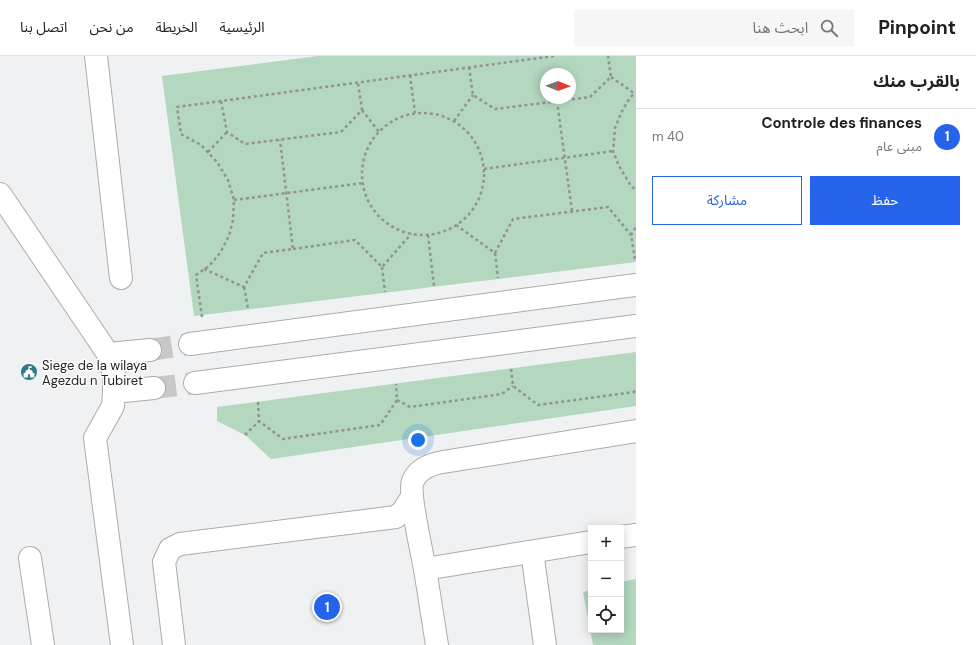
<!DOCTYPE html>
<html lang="ar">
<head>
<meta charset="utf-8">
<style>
	body { margin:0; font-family:"DM Sans","Noto Sans Arabic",sans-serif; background:#f6f6f6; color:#202124; direction:rtl }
	.controls { position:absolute; right:12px; bottom:12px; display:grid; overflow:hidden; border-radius:0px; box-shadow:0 2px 10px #0003 }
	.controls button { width:36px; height:36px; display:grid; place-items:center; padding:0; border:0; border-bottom:1px solid #e0e0e0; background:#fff; color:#202124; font:20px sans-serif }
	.compass { position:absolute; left:540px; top:12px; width:36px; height:36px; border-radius:50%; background:#fff; box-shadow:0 2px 10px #0003; rotate:91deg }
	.you { position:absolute; left:418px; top:384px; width:14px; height:14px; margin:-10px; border:3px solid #fff; border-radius:50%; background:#1a73e8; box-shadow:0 0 0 6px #1a73e833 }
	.badge { display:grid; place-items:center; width:26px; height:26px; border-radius:50%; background:#2563eb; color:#fff; font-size:13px; font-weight:700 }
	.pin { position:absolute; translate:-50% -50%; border:2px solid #fff; box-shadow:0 1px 4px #0006 }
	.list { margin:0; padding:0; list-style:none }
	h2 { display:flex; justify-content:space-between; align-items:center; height:52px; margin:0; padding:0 16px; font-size:17px }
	h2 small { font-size:13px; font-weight:400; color:#757577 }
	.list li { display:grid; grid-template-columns:26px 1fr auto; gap:12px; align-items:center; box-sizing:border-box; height:56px; padding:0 16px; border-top:1px solid #e0e0e0 }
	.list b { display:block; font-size:15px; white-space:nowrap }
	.list p { margin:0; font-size:13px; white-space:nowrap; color:#757577 }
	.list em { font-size:13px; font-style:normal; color:#757577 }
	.actions { display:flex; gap:8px; padding:12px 16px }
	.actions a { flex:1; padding:9px 0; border:1px solid #2563eb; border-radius:0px; text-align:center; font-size:14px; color:#2563eb }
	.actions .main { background:#2563eb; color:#fff }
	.icon { flex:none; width:22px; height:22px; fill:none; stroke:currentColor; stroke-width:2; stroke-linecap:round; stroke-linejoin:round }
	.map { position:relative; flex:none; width:636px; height:589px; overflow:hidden; direction:ltr }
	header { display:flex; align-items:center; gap:24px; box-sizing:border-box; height:56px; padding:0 20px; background:#fff; border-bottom:1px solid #e0e0e0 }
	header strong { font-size:19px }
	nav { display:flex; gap:22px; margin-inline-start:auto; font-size:14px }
	.search { width:280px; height:36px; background:#f6f6f6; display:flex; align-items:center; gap:10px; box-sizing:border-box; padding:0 14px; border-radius:0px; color:#757577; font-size:15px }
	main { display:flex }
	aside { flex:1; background:#fff }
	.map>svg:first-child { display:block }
	.green { fill:#b3d7bf; fill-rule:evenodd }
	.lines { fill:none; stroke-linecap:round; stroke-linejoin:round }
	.minor-tunnel { stroke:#c8c8c9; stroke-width:22; stroke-dasharray:22 11; stroke-linecap:butt }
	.minor-casing { stroke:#abacad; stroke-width:24 }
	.path { stroke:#939394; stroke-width:2.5; stroke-dasharray:3 3; stroke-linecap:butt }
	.minor { stroke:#fff; stroke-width:22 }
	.labels { text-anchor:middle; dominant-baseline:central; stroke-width:3; stroke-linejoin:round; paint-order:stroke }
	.poi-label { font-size:13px; fill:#262627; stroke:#fefeff; text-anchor:start }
</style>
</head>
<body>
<header>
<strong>Pinpoint</strong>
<div class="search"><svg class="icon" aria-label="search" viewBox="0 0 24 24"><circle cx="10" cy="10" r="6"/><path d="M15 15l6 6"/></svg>ابحث هنا</div>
<nav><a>الرئيسية</a><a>الخريطة</a><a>من نحن</a><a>اتصل بنا</a></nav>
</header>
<main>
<aside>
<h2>بالقرب منك<small></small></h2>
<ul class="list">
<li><span class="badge">1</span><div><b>Controle des finances</b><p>مبنى عام</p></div><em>40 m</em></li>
</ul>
<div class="actions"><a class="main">حفظ</a><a>مشاركة</a></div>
</aside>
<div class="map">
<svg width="636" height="589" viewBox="0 0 636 589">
	<rect width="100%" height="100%" fill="#f0f1f2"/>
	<g class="green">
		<path d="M318,0H636V206L194,260L162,20ZM546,18H570V42H546Z"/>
		<polygon points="636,296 636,350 271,403 245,379 217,365 217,351"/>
		<polygon points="636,523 636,589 593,589 583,536 591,534 591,574 621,574 621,526"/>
	</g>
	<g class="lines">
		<g class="minor-tunnel">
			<polyline points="150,294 190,288"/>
			<polyline points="154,332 195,327"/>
		</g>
		<g class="minor-casing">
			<g id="minor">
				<polyline points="96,0 121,222"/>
				<polyline points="0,138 98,283 108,298 114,318 114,336 113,350 95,382 122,589"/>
				<polyline points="190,288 636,229"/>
				<polyline points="108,298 150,294"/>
				<polyline points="195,327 636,270"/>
				<polyline points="114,336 154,332"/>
				<polyline points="621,481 636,479"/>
				<polyline points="532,496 545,589"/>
				<polyline points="30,502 43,589"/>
				<polyline points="425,513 591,486"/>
				<polyline points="174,589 164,506 170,493 180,488 396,461 403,455 412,441"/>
				<path d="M437,589C433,564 429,538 425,513C422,497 408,436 413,425C418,413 431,408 443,406L636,375"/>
			</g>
		</g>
		<g class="path">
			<polyline points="469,11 473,39 495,53 590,41 611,21 608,0"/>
			<polyline points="410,19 415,57"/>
			<polyline points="611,21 634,37 628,45 621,57 615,72 613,95 619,110 631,130 636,134"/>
			<polyline points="221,45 227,76 245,88 341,76 362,54 358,27"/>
			<polyline points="557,45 572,155"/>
			<polyline points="362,54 379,76"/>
			<circle cx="423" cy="118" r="61"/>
			<polyline points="454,65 473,39"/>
			<polyline points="208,96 227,76"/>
			<polyline points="484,113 613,95"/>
			<polyline points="234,144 363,127"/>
			<polyline points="456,169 495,197 513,163 608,151 631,179"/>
			<polyline points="428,179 434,230"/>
			<polyline points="293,193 355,184 382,211 411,178"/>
			<polyline points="495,197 498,222"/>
			<polyline points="635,203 631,179 636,171"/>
			<polyline points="382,211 385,236"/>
			<polyline points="204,213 244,231 263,197 293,193 280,84"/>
			<polyline points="244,231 248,253"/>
			<polyline points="202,261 196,219 209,210 220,197 229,180 233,164 234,144 228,124 217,106 201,89 181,78 177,51 554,0"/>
			<polyline points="511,313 513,330 538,349 634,336 636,333"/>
			<polyline points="397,344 410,351 502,338 513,330"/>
			<polyline points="258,346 259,365 283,383 380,369 397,344 396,328"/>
			<polyline points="245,379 259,365"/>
		</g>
		<use href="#minor" class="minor"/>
	</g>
	<defs>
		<g id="civic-disc" transform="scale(0.9)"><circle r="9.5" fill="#337985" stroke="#fefeff"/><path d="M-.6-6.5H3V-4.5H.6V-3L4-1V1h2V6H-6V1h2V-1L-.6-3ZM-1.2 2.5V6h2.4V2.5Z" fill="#fff"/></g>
	</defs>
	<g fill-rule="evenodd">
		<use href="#civic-disc" x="29" y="316"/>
	</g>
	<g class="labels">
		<g class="poi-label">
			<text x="42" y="309">Siege de la wilaya<tspan x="42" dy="15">Agezdu n Tubiret</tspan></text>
		</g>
	</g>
</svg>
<div class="controls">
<button>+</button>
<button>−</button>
<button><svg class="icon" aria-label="locate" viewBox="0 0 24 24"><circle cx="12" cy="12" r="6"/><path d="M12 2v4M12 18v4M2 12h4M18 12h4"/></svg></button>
</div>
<svg class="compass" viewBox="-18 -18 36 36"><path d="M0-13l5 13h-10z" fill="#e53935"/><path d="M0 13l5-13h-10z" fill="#757577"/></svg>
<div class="you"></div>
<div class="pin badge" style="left:327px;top:551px">1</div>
</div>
</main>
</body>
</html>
